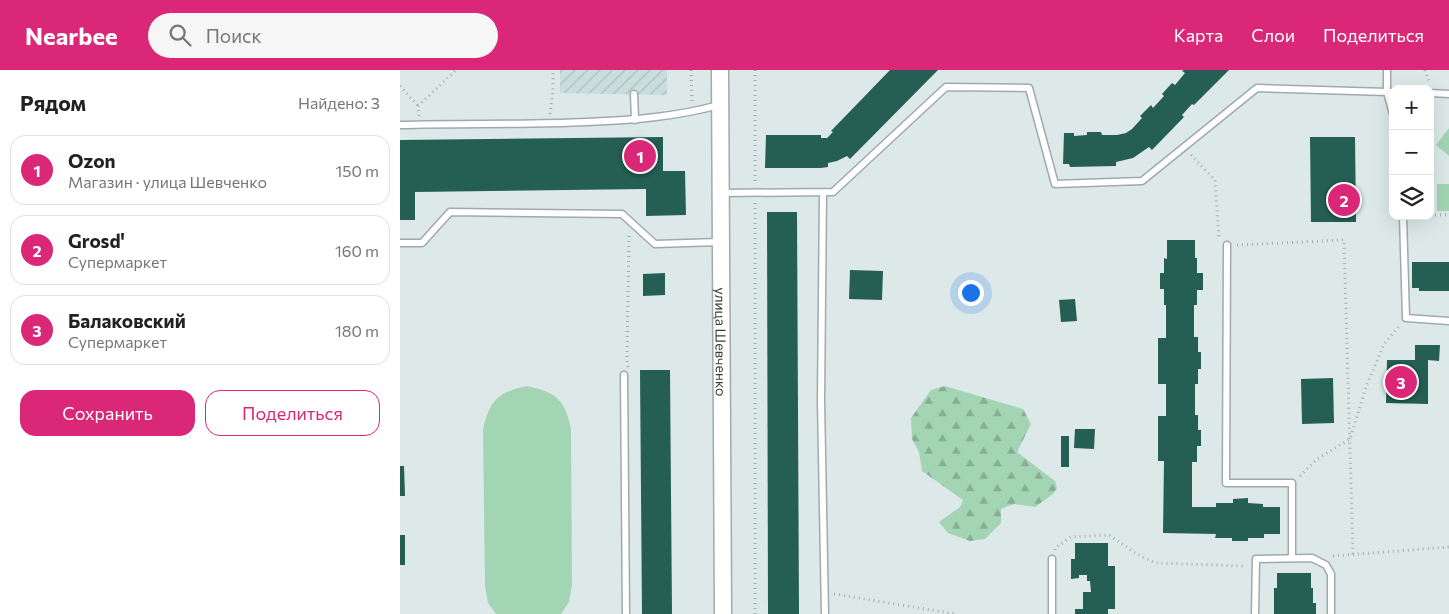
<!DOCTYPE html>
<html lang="ru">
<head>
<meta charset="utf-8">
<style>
	body { margin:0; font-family:Commissioner,sans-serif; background:#f6f6f6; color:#222 }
	.controls { position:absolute; right:15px; top:15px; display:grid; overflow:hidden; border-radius:10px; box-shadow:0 5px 20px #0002 }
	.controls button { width:45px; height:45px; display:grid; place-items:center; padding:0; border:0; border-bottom:1px solid #e0e0e0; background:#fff; color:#222; font:25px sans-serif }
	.you { position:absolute; left:570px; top:222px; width:18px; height:18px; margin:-12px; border:4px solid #fff; border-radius:50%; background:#1a73e8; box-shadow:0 0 0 8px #1a73e833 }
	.badge { display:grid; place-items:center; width:32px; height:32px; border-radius:50%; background:#db2777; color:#fff; font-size:16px; font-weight:700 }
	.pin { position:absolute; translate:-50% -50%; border:2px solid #fff; box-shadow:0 1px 5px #0006 }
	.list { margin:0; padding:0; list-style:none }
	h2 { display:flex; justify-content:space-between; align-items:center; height:65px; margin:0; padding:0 20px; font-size:21px }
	h2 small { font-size:16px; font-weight:400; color:#767676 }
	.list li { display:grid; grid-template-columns:32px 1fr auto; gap:15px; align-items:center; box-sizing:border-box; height:70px; margin:0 10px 10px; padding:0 10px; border:1px solid #e0e0e0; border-radius:15px }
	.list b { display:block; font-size:19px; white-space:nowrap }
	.list p { margin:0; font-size:16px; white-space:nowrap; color:#767676 }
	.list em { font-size:16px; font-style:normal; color:#767676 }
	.actions { display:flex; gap:10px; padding:15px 20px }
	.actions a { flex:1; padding:11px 0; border:1px solid #db2777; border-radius:15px; text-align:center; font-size:18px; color:#db2777 }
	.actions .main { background:#db2777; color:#fff }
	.icon { flex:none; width:28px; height:28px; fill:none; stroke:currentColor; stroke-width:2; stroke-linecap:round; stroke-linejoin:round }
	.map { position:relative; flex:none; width:1049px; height:544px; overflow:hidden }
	header { display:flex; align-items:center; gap:30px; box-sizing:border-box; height:70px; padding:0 25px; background:#db2777; color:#fff }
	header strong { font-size:24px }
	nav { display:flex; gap:28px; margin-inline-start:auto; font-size:18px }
	.search { width:350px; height:45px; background:#f6f6f6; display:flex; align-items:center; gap:12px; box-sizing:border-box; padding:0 18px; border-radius:28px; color:#767676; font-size:19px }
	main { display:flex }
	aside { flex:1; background:#fff }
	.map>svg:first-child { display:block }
	.industrial { fill:url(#industrial-furrows) }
	.green { fill:#a3d5b5 }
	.forest { fill:url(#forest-firs) }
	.building { fill:#255e52 }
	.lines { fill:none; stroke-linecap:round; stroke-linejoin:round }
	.service-casing { stroke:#9fabab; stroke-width:9 }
	.tertiary-casing { stroke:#9fabab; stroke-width:19 }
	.path { stroke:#a4adad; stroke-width:3; stroke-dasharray:1 4; stroke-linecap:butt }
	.service { stroke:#fff; stroke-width:6 }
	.tertiary { stroke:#fff; stroke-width:16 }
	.labels { text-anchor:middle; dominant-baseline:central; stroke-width:5; stroke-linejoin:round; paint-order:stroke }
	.street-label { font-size:14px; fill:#363b3b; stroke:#fff }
</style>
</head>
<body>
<header>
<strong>Nearbee</strong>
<div class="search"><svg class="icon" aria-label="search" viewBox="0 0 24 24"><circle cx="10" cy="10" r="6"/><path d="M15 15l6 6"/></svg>Поиск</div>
<nav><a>Карта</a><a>Слои</a><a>Поделиться</a></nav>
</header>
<main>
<aside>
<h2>Рядом<small>Найдено: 3</small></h2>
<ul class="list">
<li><span class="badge">1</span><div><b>Ozon</b><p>Магазин · улица Шевченко</p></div><em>150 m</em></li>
<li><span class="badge">2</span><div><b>Grosd'</b><p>Супермаркет</p></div><em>160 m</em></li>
<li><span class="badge">3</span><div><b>Балаковский</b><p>Супермаркет</p></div><em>180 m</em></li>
</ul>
<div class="actions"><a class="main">Сохранить</a><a>Поделиться</a></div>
</aside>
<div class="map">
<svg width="1049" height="544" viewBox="0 0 1049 544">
	<defs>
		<pattern id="industrial-furrows" width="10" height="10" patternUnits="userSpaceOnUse" patternTransform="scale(1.25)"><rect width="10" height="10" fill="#c9dddd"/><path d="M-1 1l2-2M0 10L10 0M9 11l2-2" fill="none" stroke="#adbfbf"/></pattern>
		<pattern id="forest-firs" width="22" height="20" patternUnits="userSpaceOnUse" patternTransform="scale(1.25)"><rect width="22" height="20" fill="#a3d5b5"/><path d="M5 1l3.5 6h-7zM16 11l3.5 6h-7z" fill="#86ae94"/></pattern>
	</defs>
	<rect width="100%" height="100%" fill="#dde9e9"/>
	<polygon class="industrial" points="160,0 267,0 267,25 160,23"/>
	<g class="green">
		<polygon points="1049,58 1049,86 1036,75"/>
		<rect x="1037" y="114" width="12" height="27"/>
		<path d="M127,316C156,322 165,330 171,359L172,515L169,532L161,544H96L88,533L85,516L83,360C89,331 98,322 127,316Z"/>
	</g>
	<polygon class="forest" points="545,316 623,339 631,354 617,382 655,411 657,418 653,424 635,437 614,434 601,439 601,453 585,469 570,471 548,463 539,452 560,437 563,430 522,401 519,382 512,369 511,348 531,320"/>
	<g class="building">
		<polygon points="490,0 538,0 450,89 447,86 437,91 428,93 428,97 421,98 365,98 366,65 421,65 421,68 427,68 433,62 431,61"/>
		<polygon points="784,0 829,0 794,35 792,34 782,45 784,47 752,80 749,77 733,88 716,92 716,96 670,97 669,94 663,94 664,63 674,63 674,66 687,65 687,62 701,62 702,65 717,65 726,63 732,59 742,48 740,46 751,35 753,38 764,26 762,24 772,13 775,15 785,3 782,1"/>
		<polygon points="263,67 263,101 285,101 286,145 246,146 246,119 15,122 15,150 0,150 0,70"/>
		<polygon points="910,67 955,67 956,152 911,152"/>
		<polygon points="367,142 397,142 399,544 368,544"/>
		<polygon points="767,170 795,170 795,188 797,188 797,203 803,203 803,220 797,220 797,235 794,235 794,267 798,267 798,282 801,282 801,299 798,299 798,314 795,314 795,345 798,345 798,360 801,360 801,376 797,376 797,392 792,392 792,437 816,437 816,433 833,433 833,429 848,428 848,433 863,434 863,437 880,437 880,464 864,464 864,468 848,468 848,471 832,471 832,468 815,468 816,464 763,463 764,391 758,391 758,346 766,346 766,314 758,314 758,268 766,268 766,235 764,235 764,219 760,219 760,203 764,203 764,188 767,189"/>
		<polygon points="1012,192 1049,192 1049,221 1019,221 1019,218 1012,218"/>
		<polygon points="450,200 483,201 482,230 449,229"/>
		<polygon points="265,203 265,225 243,226 243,204"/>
		<polygon points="675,229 677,251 661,252 659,230"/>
		<polygon points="1015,275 1040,275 1039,291 1028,290 1028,334 986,333 987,290 1015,290"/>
		<polygon points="240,300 270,300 272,544 242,544"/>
		<polygon points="933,308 934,353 902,354 901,309"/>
		<polygon points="675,359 695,359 694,379 674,378"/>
		<rect x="661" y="366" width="8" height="31"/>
		<polygon points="0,396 4,396 5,426 0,426"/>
		<rect x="0" y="465" width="5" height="30"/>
		<polygon points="675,473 708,473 708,496 715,496 715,539 708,539 708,544 675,544 675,539 683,539 683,522 691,522 690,511 687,511 687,505 679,505 679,508 671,509 671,489 675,489"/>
		<polygon points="877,503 911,503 911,518 913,518 913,533 916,533 916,544 874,544 874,518 877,518"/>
	</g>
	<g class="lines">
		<g class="service-casing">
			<g id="service">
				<polyline points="987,0 987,22 993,22"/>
				<polyline points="1030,23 1049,24"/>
				<polyline points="234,24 235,50"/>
				<path d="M0,55C62,53 125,55 187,52C233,50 275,47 319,35"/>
				<polyline points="321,123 433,122 546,17 629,18 655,114 742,111 857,18 987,22 993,44"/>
				<polyline points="423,123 421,331 425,544"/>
				<polyline points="1003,146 1006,248 1049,251"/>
				<polyline points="0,173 22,173 50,142 222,144 255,174 319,172"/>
				<polyline points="827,175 826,413 892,413 892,488"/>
				<polyline points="224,305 226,544"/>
				<polyline points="652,544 652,489"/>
				<polyline points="855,544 856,489 912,488 926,495 931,504 931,544"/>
			</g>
		</g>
		<g class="tertiary-casing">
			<g id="tertiary">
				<path id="s1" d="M320,0L323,544"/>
			</g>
		</g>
		<g class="path">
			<polyline points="291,0 292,32"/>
			<polyline points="355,0 355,112"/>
			<polyline points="1025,0 1030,14"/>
			<polyline points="0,16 18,36"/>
			<polyline points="150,44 153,21 153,0"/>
			<polyline points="19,46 18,36 56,0"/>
			<polyline points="791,85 815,110 819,169"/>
			<polyline points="1030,145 1049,145"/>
			<polyline points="837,175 944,170 953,485"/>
			<polyline points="228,297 227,290 229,163"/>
			<polyline points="900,406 917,389 950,369 966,317 984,274 1000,255"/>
			<polyline points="655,480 655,478 671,467 709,465 737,484 755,493 845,496"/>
			<polyline points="933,486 1049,477"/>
			<polyline points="434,524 556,544"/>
			<polyline points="355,544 355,133"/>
		</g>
		<use href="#service" class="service"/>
		<use href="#tertiary" class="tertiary"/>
	</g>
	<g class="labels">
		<g class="street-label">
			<text stroke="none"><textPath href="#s1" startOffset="272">улица Шевченко</textPath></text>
		</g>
	</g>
</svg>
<div class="controls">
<button>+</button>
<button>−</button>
<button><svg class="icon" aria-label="layers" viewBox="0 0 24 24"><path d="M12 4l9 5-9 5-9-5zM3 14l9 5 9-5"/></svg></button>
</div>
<div class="you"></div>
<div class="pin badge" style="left:240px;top:86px">1</div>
<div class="pin badge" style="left:944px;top:130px">2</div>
<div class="pin badge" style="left:1001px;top:312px">3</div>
</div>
</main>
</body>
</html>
